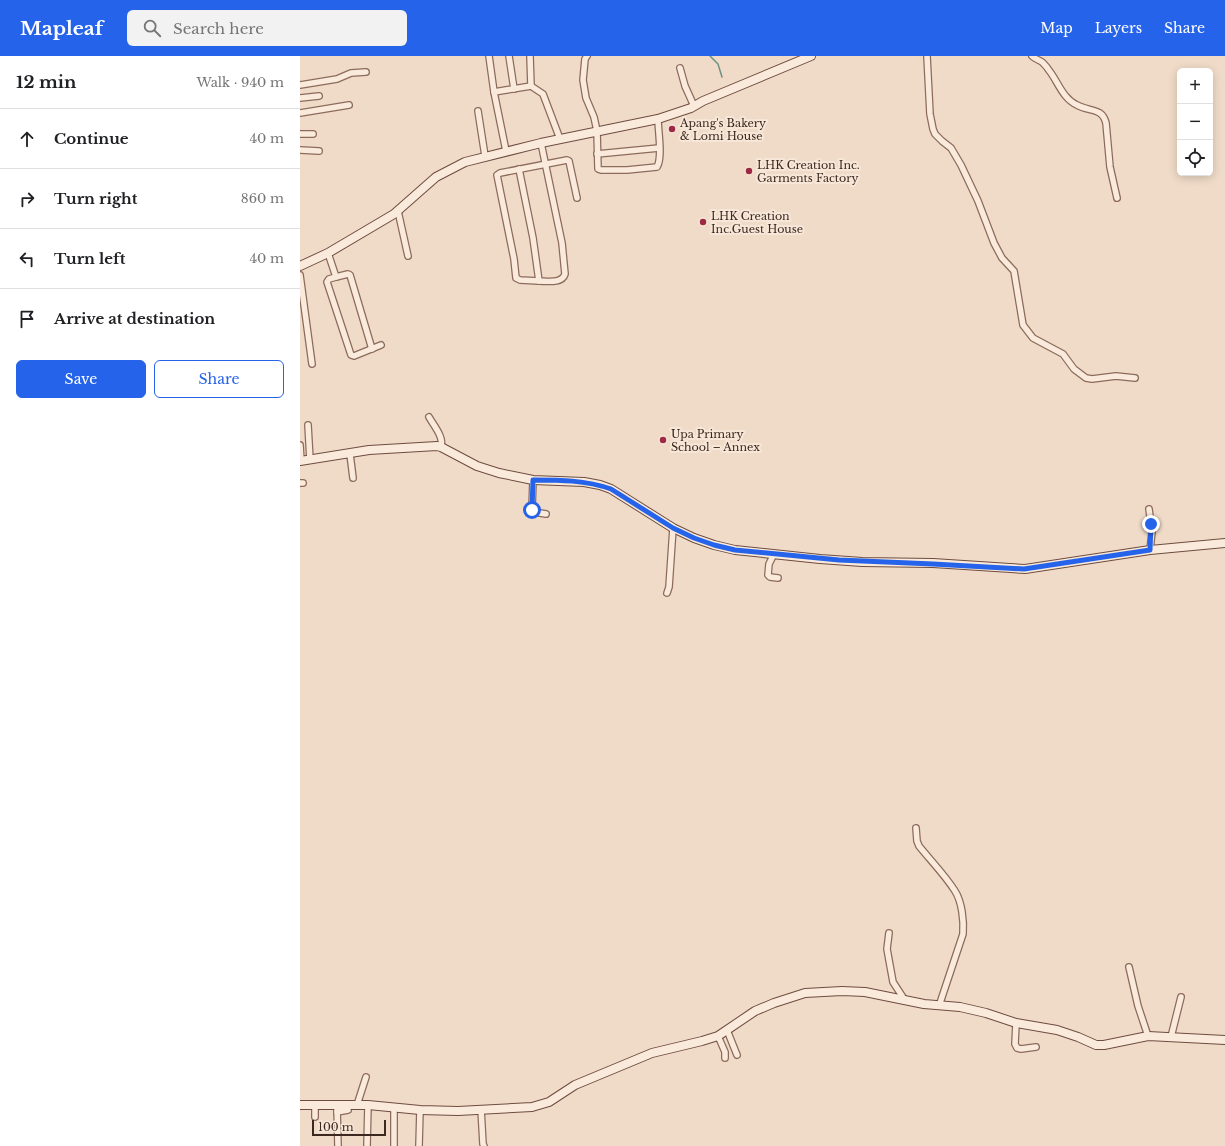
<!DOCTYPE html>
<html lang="en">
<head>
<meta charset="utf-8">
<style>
	body { margin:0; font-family:"Libre Baskerville",serif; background:#f2f2f2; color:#202124 }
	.controls { position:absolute; right:12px; top:12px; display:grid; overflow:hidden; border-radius:6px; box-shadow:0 2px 10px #0003 }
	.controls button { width:36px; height:36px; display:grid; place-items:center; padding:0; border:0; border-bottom:1px solid #e0e0e0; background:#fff; color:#202124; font:20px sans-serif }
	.scale { position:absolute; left:12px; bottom:10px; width:74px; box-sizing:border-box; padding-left:4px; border:2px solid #3c2820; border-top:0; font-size:11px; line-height:14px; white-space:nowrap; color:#3c2820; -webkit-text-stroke:3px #f7e7d8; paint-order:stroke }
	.stop { position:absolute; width:12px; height:12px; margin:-9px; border:3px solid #2563eb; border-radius:50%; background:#fff }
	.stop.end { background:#2563eb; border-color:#fff; box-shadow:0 1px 4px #0008 }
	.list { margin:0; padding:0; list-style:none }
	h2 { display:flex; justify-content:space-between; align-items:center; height:52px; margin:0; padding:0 16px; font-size:17px }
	h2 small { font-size:13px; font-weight:400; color:#757577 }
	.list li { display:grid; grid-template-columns:26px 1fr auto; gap:12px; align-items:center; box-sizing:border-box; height:60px; padding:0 16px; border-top:1px solid #e0e0e0 }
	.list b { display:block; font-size:15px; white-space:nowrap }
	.list em { font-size:13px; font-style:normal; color:#757577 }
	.actions { display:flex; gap:8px; padding:12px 16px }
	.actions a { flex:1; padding:9px 0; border:1px solid #2563eb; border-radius:6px; text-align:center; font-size:14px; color:#2563eb }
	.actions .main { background:#2563eb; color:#fff }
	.icon { flex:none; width:22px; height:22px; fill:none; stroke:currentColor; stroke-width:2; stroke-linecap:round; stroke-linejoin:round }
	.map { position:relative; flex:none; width:925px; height:1090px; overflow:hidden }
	header { display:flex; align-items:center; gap:24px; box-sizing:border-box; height:56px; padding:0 20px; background:#2563eb; color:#fff }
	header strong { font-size:19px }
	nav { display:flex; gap:22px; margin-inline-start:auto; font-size:14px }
	.search { width:280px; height:36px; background:#f2f2f2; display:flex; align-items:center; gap:10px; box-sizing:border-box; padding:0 14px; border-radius:6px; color:#757577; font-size:15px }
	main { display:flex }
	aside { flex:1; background:#fff }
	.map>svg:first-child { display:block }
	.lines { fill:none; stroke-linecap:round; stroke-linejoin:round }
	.stream { stroke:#6f9282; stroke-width:1.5 }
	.street-casing { stroke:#8c6b5c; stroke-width:8 }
	.secondary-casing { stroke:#6e4c3f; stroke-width:10 }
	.street { stroke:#faeadb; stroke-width:5.5 }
	.secondary { stroke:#faeadb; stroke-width:8 }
	.route { stroke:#2563eb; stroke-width:5 }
	.poi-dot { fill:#9d2a44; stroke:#f7e7d8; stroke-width:1.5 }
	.labels { text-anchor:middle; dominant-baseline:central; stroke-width:4; stroke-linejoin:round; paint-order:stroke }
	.poi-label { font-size:11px; fill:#3c2820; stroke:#f7e7d8; text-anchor:start }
</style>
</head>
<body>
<header>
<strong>Mapleaf</strong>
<div class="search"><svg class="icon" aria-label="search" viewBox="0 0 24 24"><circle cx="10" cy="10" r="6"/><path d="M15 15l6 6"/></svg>Search here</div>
<nav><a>Map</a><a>Layers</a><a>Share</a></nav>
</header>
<main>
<aside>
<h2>12 min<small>Walk · 940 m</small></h2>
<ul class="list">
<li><svg class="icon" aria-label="ahead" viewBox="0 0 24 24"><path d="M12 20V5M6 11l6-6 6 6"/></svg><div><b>Continue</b></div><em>40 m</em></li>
<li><svg class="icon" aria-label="right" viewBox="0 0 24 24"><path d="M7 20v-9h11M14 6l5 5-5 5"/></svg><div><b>Turn right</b></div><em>860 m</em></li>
<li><svg class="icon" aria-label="left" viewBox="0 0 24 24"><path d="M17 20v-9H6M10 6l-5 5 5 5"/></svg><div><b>Turn left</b></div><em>40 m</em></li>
<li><svg class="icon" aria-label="arrive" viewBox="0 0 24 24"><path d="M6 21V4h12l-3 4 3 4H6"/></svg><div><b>Arrive at destination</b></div></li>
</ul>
<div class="actions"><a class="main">Save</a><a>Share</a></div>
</aside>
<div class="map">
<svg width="925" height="1090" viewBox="0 0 925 1090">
	<rect width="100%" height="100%" fill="#f0dbc8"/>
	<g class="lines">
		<polyline class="stream" points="410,0 418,8 422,21"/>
		<g class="street-casing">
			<g id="street">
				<polyline points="189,0 194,36 206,95"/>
				<polyline points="209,0 214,33"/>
				<polyline points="230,0 231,30 243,38 260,83"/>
				<path d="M287,0L285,3L283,24L286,42L294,61L297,75L298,113L301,114H327L357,111C363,101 358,75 358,63"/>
				<polyline points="627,0 630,58 633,73 635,78 642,85 651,92 661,109 678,145 694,187 702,202 714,215 723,269 733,282 763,298 774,313 786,322 792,323 816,320 835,322"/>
				<path d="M732,0C735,3 739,4 742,6C744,8 747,11 748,13C758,25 762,42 777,49C789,56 802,51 806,67L810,111L817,142"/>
				<polyline points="380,12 385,30 394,50"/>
				<polyline points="0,29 37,23 51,17 66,16"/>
				<polyline points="194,36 231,30"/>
				<polyline points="0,42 19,40"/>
				<polyline points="178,55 185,100"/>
				<polyline points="0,57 49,49"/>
				<polyline points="0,78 13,78"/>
				<polyline points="0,94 19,95"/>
				<polyline points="297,98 359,92"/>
				<path d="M219,113L233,182L239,225C247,225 262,228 265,218L262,187L241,87"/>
				<polyline points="98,155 108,200"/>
				<polyline points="28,197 36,221 29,223 27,226 51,299 54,300 81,289"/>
				<polyline points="0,219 12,308"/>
				<polyline points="36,221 48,218 50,219 72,293"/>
				<polyline points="239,225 220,224 216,222 214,203 197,119 200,117 267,104 269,105 277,142"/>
				<path d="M129,361C134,370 144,381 141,391"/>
				<polyline points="8,369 10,404"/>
				<polyline points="0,389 1,405"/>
				<polyline points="50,398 53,422"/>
				<polyline points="233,424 232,453 234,456 246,458"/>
				<polyline points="0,427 3,427"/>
				<polyline points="849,453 852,476 850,494"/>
				<polyline points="474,498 469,508 468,519 470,521 478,522"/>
				<polyline points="367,537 369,531 373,472"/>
				<path d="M616,772L617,785L619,790C631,805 645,819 655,835C662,846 664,865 663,878L639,950"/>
				<polyline points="589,877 587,893 593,926 604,943"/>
				<polyline points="829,911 838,950 848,980"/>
				<polyline points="716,967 715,988 717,992 721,993 736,991"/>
				<polyline points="427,974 437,999"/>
				<polyline points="418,980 425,996 425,1002"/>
				<polyline points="871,981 881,941"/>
				<polyline points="57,1049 66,1021"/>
				<polyline points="15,1050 15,1061"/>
				<polyline points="37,1050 38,1090"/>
				<polyline points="181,1053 183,1088 184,1090"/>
				<polyline points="37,1056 48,1054"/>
				<polyline points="67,1090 68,1049"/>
				<polyline points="94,1090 94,1052"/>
				<polyline points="119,1090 120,1054"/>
			</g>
		</g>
		<g class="secondary-casing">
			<g id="secondary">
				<polyline points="0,210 28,197 94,158 136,121 165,106 241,87 358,63 391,52 403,45 511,0"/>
				<polyline points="0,405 69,394 137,390 141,391 177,410 199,417 233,424 284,426 300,429 311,433 373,472 394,482 414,489 435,494 520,503 562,506 633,507 725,513 850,494 925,487"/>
				<polyline points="0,1049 68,1049 120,1054 158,1055 232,1051 249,1046 275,1029 352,997 402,985 418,980 455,955 474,947 505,937 542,935 565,936 624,948 660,951 686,957 716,967 757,974 778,981 796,989 804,989 848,980 925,984"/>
			</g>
		</g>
		<use href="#street" class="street"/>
		<use href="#secondary" class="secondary"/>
	</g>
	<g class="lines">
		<path class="route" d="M232,454L233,424C260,424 285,424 311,433L373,472L394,482L414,489L435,494L539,504L633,508L724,513L850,494L851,468"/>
	</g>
	<g class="poi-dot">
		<circle cx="372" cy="73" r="4"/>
		<circle cx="449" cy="115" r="4"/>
		<circle cx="403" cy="166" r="4"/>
		<circle cx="363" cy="384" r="4"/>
	</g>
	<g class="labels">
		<g class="poi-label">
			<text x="380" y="67">Apang's Bakery<tspan x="380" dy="13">&amp; Lomi House</tspan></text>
			<text x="457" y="109">LHK Creation Inc.<tspan x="457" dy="13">Garments Factory</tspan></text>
			<text x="411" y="160">LHK Creation<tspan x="411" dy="13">Inc.Guest House</tspan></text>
			<text x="371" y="378">Upa Primary<tspan x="371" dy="13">School – Annex</tspan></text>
		</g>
	</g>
</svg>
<div class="controls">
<button>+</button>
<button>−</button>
<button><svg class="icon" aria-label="locate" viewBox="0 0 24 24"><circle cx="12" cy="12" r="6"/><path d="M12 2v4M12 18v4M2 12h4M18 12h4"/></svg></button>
</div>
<div class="scale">100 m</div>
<div class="stop" style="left:232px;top:454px"></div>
<div class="stop end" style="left:851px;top:468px"></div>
</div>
</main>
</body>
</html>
